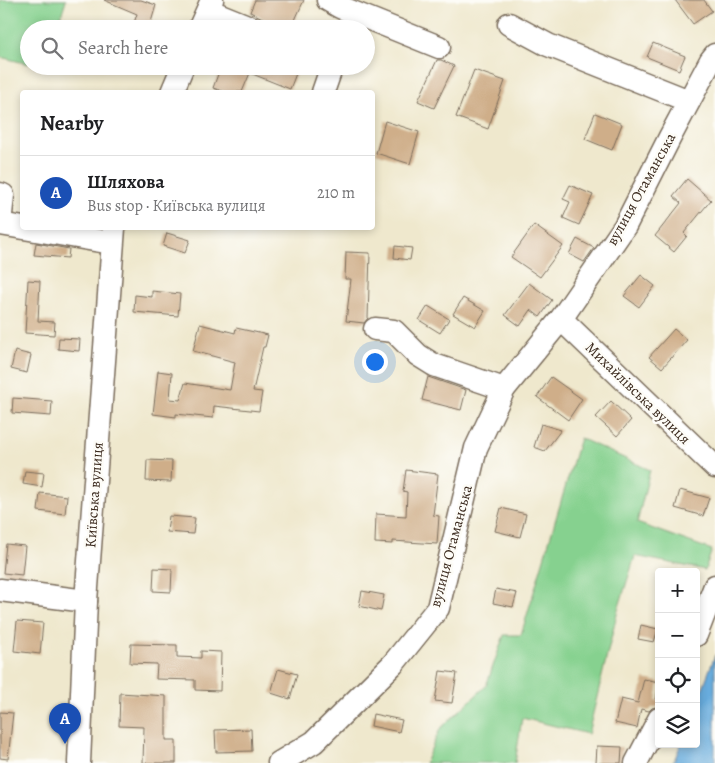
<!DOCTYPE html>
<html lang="en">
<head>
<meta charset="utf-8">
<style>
	body { margin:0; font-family:Alegreya,serif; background:#f6f6f6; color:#202124 }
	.controls { position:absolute; right:15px; bottom:15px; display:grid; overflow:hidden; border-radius:5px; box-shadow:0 2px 8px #0003 }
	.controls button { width:45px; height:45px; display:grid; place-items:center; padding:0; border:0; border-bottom:1px solid #e0e0e0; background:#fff; color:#202124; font:25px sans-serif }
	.you { position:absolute; left:374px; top:361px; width:18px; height:18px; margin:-12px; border:4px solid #fff; border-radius:50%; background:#1a73e8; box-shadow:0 0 0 8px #1a73e833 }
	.badge { display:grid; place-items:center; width:32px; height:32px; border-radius:50%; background:#1f6fb2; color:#fff; font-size:16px; font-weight:700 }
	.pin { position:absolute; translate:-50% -41px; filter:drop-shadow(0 1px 2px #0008) }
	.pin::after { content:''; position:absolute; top:26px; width:18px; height:15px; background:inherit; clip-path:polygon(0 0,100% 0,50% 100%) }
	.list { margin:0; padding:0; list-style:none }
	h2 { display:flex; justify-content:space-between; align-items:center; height:65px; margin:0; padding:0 20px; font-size:21px }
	h2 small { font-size:16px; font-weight:400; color:#757577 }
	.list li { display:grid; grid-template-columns:32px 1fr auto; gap:15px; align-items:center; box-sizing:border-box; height:75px; padding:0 20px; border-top:1px solid #e0e0e0 }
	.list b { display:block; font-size:19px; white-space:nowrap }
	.list p { margin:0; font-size:16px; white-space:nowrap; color:#757577 }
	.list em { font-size:16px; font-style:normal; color:#757577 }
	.icon { flex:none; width:28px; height:28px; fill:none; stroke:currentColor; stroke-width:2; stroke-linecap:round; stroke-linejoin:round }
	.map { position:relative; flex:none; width:715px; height:763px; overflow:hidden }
	.search { position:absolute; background:#fff; box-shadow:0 2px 8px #0003; left:20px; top:20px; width:355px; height:55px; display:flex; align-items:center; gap:12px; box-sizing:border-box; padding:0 18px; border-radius:28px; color:#757577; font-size:19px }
	.panel { position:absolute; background:#fff; box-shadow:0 2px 8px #0003; left:20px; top:90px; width:355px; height:140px; border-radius:5px }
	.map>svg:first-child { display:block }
	.green { fill:#86d18f; stroke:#607e56 }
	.water { fill:#68acdd; stroke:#526b7e }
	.building { fill:#cfae89 }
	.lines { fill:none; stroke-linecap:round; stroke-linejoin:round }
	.minor-casing { stroke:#7a6c5b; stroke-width:25 }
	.minor { stroke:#fff; stroke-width:22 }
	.labels { text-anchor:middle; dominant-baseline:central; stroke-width:5; stroke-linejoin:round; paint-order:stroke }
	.street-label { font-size:15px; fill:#3b2a1e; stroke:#fdfcf7 }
</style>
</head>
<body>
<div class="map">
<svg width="715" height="763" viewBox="0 0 715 763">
	<rect width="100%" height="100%" fill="#fdfcf7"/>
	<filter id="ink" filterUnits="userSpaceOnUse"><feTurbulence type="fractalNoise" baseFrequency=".02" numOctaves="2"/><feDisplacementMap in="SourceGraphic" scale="10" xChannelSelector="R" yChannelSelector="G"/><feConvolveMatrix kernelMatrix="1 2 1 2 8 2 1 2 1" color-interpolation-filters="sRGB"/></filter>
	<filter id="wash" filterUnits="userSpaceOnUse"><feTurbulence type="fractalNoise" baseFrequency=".0096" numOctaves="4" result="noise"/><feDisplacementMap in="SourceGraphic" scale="20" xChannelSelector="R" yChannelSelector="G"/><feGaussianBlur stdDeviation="1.12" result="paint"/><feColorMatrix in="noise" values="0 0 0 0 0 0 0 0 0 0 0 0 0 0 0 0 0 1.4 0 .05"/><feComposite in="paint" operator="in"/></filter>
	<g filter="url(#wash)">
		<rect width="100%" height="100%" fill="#efe8cd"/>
		<g class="green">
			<polygon points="0,0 66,0 57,29 29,29 29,64 0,57"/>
			<polygon points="580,438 650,470 637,523 712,550 705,570 635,556 618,610 588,734 522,718 515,763 425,763 440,729 486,686 504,635 521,635"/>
		</g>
		<polygon class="water" points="715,655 715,763 673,763 681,744 696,744 696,706"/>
		<g id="blocks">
			<g class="building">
				<polygon points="104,0 141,0 156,5 149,29 132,29 137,14"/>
				<polygon points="255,0 304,0 291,29 286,29 250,12"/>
				<polygon points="675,0 704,0 712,11 693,24"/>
				<polygon points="653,43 685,56 679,70 647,57"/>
				<polygon points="437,60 441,60 454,66 434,108 418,101"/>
				<polygon points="221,66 299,66 290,89 250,73 242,92 225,92 213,88"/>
				<polygon points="474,70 505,81 488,129 456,117"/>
				<polygon points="595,113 622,124 612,150 585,139"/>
				<polygon points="385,121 419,132 410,164 376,153"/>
				<polygon points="687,179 711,200 684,233 687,236 674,252 655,236 681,203 673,196"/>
				<polygon points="570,185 593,195 579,225 563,218 570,202 563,199"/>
				<polygon points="534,225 563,246 540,277 511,257"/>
				<polygon points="167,233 190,240 185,253 163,246"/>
				<polygon points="577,239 594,248 584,262 569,254"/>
				<polygon points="36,243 69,249 68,258 34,255"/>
				<polygon points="395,246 412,248 410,260 394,258"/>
				<polygon points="346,252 370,253 368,318 364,323 346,321 351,279 345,279"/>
				<polygon points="641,275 655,286 639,307 624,296"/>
				<polygon points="28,280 40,281 38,321 55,322 54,335 25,333"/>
				<polygon points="529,283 552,300 540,317 531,310 520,326 505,315"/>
				<polygon points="152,291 180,294 178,316 134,312 135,295 152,297"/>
				<polygon points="463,298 485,311 475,327 453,314"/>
				<polygon points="428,306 449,319 440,333 419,320"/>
				<polygon points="200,324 235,333 236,328 268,335 265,347 263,347 253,391 262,392 259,411 214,406 213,418 176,414 176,417 153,414 158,371 172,373 170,399 180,400 185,383 230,390 235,362 193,351"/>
				<polygon points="674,329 687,340 662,368 649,357"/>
				<polygon points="59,338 80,339 79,351 58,349"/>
				<polygon points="15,351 31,355 27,373 11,369"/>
				<polygon points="428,377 466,390 461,410 422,400"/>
				<polygon points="551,377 582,399 568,420 537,397"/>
				<polygon points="13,398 52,401 51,416 12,413"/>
				<polygon points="611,401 631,420 617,436 596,417"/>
				<polygon points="541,424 561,430 545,451 534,447"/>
				<polygon points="147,460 172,461 171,482 146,481"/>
				<polygon points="406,470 438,474 433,515 439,516 437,544 393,541 393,544 375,543 376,514 406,516 407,492 403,491"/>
				<polygon points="25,471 44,473 42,487 23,484"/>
				<polygon points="680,490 709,498 703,516 675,508"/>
				<polygon points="40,493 67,496 65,514 38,511"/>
				<polygon points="501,508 526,514 520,537 495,531"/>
				<polygon points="169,516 195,518 193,534 167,532"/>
				<polygon points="6,544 25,546 22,575 3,573"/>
				<polygon points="154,568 172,569 171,592 153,591"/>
				<polygon points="496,589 517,593 513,607 493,603"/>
				<polygon points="362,591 384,595 381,611 359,606"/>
				<polygon points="17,621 43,623 40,654 14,651"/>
				<polygon points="641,625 658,629 654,642 638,639"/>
				<polygon points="131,644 177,645 177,657 201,658 201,651 221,652 220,691 195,690 195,680 156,679 157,664 130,663"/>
				<polygon points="278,669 297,674 290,699 271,693"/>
				<polygon points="440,671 457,673 452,703 435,701"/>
				<polygon points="644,679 659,682 656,700 659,701 659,706 652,708 649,711 641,709 637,728 615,723 621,699 638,703"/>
				<polygon points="120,693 166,696 166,740 176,740 176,763 143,763 144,727 119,726"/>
				<polygon points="0,712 13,713 8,759 0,758"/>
				<polygon points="373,714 402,720 399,732 371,726"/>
				<polygon points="251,729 252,751 216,752 215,730"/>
				<polygon points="597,746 622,747 621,763 596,763"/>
			</g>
		</g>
	</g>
	<g filter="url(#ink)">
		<use href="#blocks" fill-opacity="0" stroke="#7a6c5b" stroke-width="1"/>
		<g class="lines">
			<g class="minor-casing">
				<g id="minor">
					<polyline points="328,0 340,7 439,47"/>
					<polyline points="208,10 255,29"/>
					<polyline points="509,24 548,45 689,101"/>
					<polyline points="199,29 212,0"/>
					<polyline points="172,92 183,66"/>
					<polyline points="323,92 332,66"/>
					<polyline points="0,194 3,195 0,224 112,243"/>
					<polyline points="561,319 715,467"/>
					<polyline points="375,329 394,331 418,355 434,365 504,389"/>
					<polyline points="0,590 86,601"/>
					<polyline points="696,635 715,586"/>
					<polyline points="79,763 86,601 114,228"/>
					<polyline points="279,763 314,742 393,664 438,608 476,448 504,389 561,319 625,226 670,137 711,60 715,55"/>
					<polyline points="636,763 659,719"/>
				</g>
			</g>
			<use href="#minor" class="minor"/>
		</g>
	</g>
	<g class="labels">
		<g class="street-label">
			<text transform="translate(641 189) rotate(-61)">вулиця Отаманська</text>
			<text transform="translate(638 393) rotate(44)">Михайлівська вулиця</text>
			<text transform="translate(94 495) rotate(-86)">Київська вулиця</text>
			<text transform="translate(451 546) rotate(-75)">вулиця Отаманська</text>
		</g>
	</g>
</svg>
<div class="controls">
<button>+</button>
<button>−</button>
<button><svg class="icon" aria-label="locate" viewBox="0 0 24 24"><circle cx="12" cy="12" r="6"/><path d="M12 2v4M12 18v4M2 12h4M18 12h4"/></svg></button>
<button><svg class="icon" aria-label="layers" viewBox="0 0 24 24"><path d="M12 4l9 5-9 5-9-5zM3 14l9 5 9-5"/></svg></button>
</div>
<div class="you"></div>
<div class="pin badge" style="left:65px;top:744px;background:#1a4fb4">A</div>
<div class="search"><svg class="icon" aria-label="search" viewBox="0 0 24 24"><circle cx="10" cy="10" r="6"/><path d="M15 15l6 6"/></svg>Search here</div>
<section class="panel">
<h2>Nearby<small></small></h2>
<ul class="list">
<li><span class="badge" style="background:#1a4fb4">A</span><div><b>Шляхова</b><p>Bus stop · Київська вулиця</p></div><em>210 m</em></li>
</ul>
</section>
</div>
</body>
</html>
